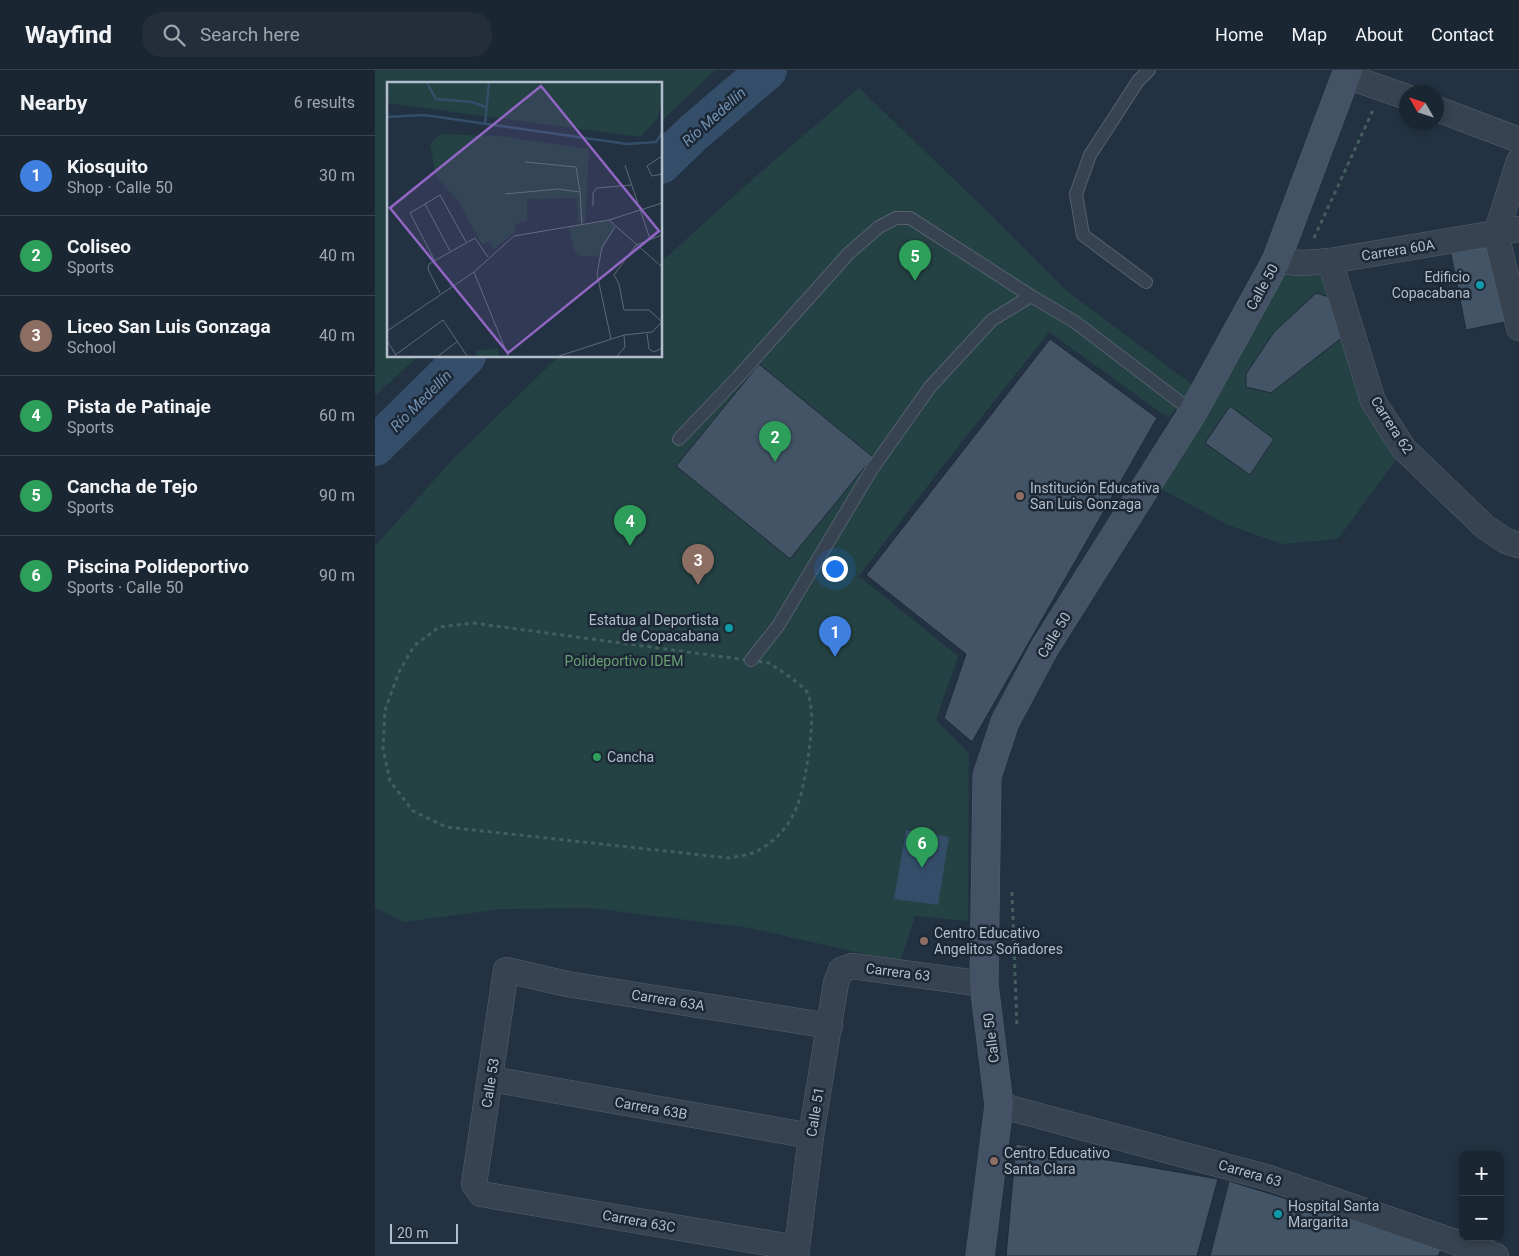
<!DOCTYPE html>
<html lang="en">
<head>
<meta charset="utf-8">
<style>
	body { margin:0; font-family:Roboto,sans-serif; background:#232e3a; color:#f1f3f6 }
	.controls { position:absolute; right:15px; bottom:15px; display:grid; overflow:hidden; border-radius:10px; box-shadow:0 2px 8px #0003 }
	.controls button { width:45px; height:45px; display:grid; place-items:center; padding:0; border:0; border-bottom:1px solid #38434d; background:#1a2632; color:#f1f3f6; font:25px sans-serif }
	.compass { position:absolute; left:1024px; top:15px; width:45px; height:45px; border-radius:50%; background:#1a2632; box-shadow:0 2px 8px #0003; rotate:309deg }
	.scale { position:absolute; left:15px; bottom:12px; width:68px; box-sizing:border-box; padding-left:5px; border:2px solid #b3becc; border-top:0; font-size:14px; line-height:18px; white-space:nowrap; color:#b3becc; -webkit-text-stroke:4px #1c2836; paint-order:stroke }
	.you { position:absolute; left:459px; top:498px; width:18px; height:18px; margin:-12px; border:4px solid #fff; border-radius:50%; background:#1a73e8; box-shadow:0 0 0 8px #1a73e833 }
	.badge { display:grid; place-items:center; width:32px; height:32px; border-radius:50%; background:#95b2f1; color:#fff; font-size:16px; font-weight:700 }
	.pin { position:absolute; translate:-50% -41px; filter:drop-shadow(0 1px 2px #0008) }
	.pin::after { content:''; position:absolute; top:26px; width:18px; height:15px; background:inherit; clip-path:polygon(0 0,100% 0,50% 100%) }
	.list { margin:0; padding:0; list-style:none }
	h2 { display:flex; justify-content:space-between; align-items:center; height:65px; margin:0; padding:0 20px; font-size:21px }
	h2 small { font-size:16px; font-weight:400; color:#9fa5ac }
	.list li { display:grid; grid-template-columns:32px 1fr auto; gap:15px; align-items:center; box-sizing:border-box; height:80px; padding:0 20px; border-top:1px solid #38434d }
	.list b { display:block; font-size:19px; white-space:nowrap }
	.list p { margin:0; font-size:16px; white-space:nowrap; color:#9fa5ac }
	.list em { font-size:16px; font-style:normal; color:#9fa5ac }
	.icon { flex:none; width:28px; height:28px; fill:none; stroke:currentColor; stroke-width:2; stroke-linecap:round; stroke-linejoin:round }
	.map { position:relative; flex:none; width:1144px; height:1186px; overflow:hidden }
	header { display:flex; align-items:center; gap:30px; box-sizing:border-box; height:70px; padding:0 25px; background:#1a2632; border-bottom:1px solid #38434d }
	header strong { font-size:24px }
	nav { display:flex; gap:28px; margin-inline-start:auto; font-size:18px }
	.search { width:350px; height:45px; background:#232e3a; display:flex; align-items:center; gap:12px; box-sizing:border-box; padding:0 18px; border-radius:20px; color:#9fa5ac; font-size:19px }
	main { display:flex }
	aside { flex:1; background:#1a2632 }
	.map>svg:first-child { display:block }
	.green { fill:#244143 }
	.water { fill:#344e6a }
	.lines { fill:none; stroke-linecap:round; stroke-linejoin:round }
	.river { stroke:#344e6a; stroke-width:40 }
	.building { fill:#435466; stroke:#1e2a38 }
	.service-casing { stroke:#55616f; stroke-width:14 }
	.minor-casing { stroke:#55616f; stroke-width:26 }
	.secondary-casing { stroke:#55616f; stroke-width:29 }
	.path { stroke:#425e5f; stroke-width:3; stroke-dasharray:4 4; stroke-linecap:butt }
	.service { stroke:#374351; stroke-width:12 }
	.minor { stroke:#374351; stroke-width:25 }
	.secondary { stroke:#445265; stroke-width:28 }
	.culture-dot { fill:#0f9aa8; stroke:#1c2836; stroke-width:2 }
	.education-dot { fill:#8d6e63; stroke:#1c2836; stroke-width:2 }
	.leisure-dot { fill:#2e9e5b; stroke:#1c2836; stroke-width:2 }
	.labels { text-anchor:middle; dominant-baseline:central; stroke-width:5; stroke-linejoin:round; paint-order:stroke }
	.street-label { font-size:14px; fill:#b3becc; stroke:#1c2836 }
	.poi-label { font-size:14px; fill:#b3becc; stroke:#1c2836; text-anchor:start }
	.park-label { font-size:14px; fill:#689f71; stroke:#1c2836 }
	.water-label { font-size:15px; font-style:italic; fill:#7091b2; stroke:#1c2836 }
	.inset-river { fill:none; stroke:#344e6a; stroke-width:2.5 }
	.inset-road { fill:none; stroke:#5c6a79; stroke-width:1 }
	.view { fill:#9166c4; fill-opacity:0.15; stroke:#9166c4; stroke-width:2.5 }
	.inset-edge { fill:none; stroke:#b3becc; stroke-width:2.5 }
</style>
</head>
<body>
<header>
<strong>Wayfind</strong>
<div class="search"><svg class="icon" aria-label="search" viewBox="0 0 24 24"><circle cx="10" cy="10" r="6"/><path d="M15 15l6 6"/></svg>Search here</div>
<nav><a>Home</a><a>Map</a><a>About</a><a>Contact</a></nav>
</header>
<main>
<aside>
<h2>Nearby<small>6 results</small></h2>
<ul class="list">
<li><span class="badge" style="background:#3f7fe0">1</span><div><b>Kiosquito</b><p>Shop · Calle 50</p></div><em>30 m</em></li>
<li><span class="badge" style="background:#2e9e5b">2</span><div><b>Coliseo</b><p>Sports</p></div><em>40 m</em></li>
<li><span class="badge" style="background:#8d6e63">3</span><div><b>Liceo San Luis Gonzaga</b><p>School</p></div><em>40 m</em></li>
<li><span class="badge" style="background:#2e9e5b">4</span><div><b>Pista de Patinaje</b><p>Sports</p></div><em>60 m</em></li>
<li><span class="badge" style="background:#2e9e5b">5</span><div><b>Cancha de Tejo</b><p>Sports</p></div><em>90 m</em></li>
<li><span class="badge" style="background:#2e9e5b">6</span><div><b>Piscina Polideportivo</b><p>Sports · Calle 50</p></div><em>90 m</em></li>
</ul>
</aside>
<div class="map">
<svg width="1144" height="1186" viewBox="0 0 1144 1186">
	<rect width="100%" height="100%" fill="#223242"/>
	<g class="green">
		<polygon points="0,0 340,0 286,52 286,14 14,14 14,286 43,286 0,326"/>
		<polygon points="484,18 615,144 693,222 821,317 793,348 674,262 567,397 484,506 583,586 561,650 594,683 593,851 540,846 525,892 375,858 215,838 127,839 29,852 0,838 0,476 80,387 184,286 286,286 286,192 388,100"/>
		<polygon points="901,191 955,191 1029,379 963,469 907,474 853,455 771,411"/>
	</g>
	<polygon class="water" points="531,760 574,767 563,835 519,829"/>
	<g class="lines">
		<g class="river">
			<polyline points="286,94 318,63 392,0"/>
			<polyline points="0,376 91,286"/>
		</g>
	</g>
	<g class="building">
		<polygon points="1118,170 1135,251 1091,260 1075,179"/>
		<polygon points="941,223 961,229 969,266 896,323 871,317 871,304 899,262"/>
		<polygon points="675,269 782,348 597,672 569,648 591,584 491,505"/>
		<polygon points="384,294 498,387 415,489 301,396"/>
		<polygon points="855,336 899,369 875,405 830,373"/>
		<polygon points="641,1074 843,1109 822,1186 631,1186"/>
		<polygon points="854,1111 1067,1177 1063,1186 835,1186"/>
	</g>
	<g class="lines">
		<g class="service-casing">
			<g id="service">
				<polyline points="771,212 708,165 701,124 715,85 763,11 774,0"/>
				<polyline points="304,369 364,306 474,183 504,157 521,148 535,148 656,226"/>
				<polyline points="376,590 403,556 497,399 555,317 617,250 656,226 700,252 818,342"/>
			</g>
		</g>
		<g class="minor-casing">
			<g id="minor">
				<polyline points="971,6 1032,27"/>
				<polyline points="1062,39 1144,70"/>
				<polyline points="1144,91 1121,164 1144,258"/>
				<polyline points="901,191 927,193 955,191 1144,159"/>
				<polyline points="955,191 998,331 1029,379 1110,457 1131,471 1144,475"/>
				<polyline points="116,1009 436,1066"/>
				<polyline points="624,1035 894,1108 1121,1186"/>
				<polyline points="422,1178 106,1124 99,1114 131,900 192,914 455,956"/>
				<polyline points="421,1186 436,1066 461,913 466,900 477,896 609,914"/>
			</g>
		</g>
		<g class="secondary-casing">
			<polyline id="secondary" points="605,1186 624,1035 609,914 612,706 630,652 670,577 818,342 901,191 973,0"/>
		</g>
		<g class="path">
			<polyline points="939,168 998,40"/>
			<path d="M98,553L394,593C403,599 429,615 433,624C439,640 436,665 434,681C428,722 423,758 384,780C376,785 364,786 354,788L71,757L38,741L15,711L8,678L10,640L24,602L39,576L64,557Z"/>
			<polyline points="637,822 642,958"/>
		</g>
		<use href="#service" class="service"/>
		<use href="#minor" class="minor"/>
		<use href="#secondary" class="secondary"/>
	</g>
	<g class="culture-dot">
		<circle cx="1105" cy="215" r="5"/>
		<circle cx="354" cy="558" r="5"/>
		<circle cx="903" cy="1144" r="5"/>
	</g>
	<g class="education-dot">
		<circle cx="645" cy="426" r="5"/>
		<circle cx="549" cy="871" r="5"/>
		<circle cx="619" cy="1091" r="5"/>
	</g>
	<circle class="leisure-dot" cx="222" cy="687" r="5"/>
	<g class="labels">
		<g class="street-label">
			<text transform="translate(1023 180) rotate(-9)">Carrera 60A</text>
			<text transform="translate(887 217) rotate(-61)">Calle 50</text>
			<text transform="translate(1017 355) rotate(57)">Carrera 62</text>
			<text transform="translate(679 565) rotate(-59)">Calle 50</text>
			<text transform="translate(523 902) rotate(7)">Carrera 63</text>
			<text transform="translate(293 930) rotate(9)">Carrera 63A</text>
			<text transform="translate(616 968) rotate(-97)">Calle 50</text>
			<text transform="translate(115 1013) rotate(-81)">Calle 53</text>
			<text transform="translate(276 1038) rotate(10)">Carrera 63B</text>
			<text transform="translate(440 1042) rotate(-81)">Calle 51</text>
			<text transform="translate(875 1103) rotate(16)">Carrera 63</text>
			<text transform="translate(264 1151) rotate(10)">Carrera 63C</text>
		</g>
		<g class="poi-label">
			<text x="1095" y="207" text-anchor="end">Edificio<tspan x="1095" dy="16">Copacabana</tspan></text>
			<text x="655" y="418">Institución Educativa<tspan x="655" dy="16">San Luis Gonzaga</tspan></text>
			<text x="344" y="550" text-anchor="end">Estatua al Deportista<tspan x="344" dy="16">de Copacabana</tspan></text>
			<text x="232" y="687">Cancha</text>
			<text x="559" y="863">Centro Educativo<tspan x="559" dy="16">Angelitos Soñadores</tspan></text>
			<text x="629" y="1083">Centro Educativo<tspan x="629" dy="16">Santa Clara</tspan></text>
			<text x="913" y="1136">Hospital Santa<tspan x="913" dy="16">Margarita</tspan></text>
		</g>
		<g class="park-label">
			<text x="249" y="591">Polideportivo IDEM</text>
		</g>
		<g class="water-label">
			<text transform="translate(339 47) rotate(-42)">Río Medellín</text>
			<text transform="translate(46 331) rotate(-45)">Río Medellín</text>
		</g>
	</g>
	<g transform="translate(12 12)">
		<rect width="275" height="275" fill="#223242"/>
		<path d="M0,1H275V22L270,37L253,55L0,21ZM53,52L113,54L202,67L198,141L191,140L190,116L140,117V138L129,142L128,150L107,167L102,160L95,162L70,117L49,95L43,62ZM222,138L228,145L212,174H194L187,168L181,144ZM111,266L112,274H90L89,269Z" fill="#244143"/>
		<path class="inset-river" d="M40,1L49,17L85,20L101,26M0,35L37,33L240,62L269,60L275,51M98,42L102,1"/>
		<path class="inset-road" d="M275,74L260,84L265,94L275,92M138,80L189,85L193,110M238,83L263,157M118,112L171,107L193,110L195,143M38,122L63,169M206,124V111L210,106L244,103M222,138L275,185M48,179L23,131L53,113L79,160M87,190L121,274M53,211L41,187L42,182L88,156L101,175M275,240L262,228H237L232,202L227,193L249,163L275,153M0,249L87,190L127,154L222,138L275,121M260,252L262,267L267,270L275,266M224,257L210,192L215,165L228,145M0,259L9,273M7,274L56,238L80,274M51,274L71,259M172,274L237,253L265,250L275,240M230,274L238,265L237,253"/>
		<path class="view" d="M154,4L272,149L121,271L3,126Z"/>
		<rect width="275" height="275" class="inset-edge"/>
	</g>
</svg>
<div class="controls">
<button>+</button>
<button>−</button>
</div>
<svg class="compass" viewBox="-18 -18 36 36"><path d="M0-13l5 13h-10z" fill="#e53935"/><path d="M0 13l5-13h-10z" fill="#9fa5ac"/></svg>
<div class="scale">20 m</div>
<div class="you"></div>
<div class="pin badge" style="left:460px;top:587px;background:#3f7fe0">1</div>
<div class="pin badge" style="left:400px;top:392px;background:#2e9e5b">2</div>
<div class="pin badge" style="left:323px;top:515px;background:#8d6e63">3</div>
<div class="pin badge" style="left:255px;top:476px;background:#2e9e5b">4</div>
<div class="pin badge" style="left:540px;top:211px;background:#2e9e5b">5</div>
<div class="pin badge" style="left:547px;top:798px;background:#2e9e5b">6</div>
</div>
</main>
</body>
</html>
